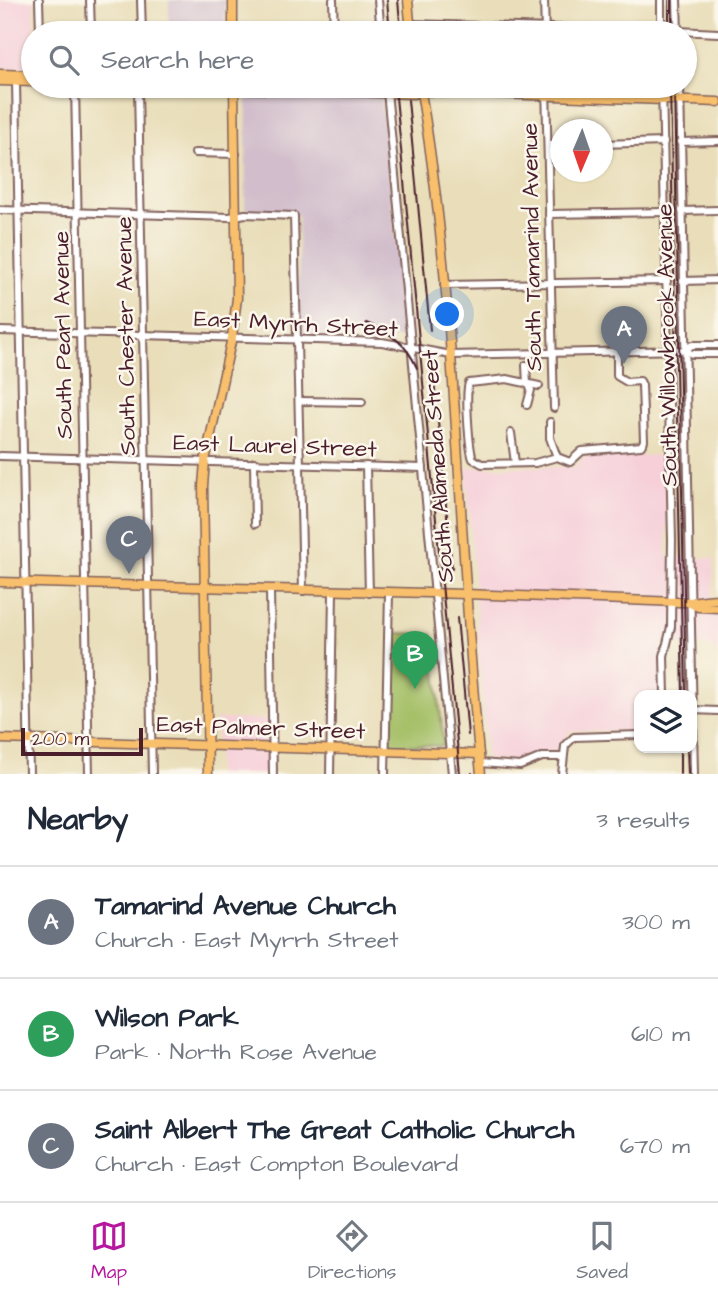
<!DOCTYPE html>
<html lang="en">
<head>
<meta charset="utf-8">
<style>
	body { margin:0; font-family:"Architects Daughter",sans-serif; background:#f6f6f7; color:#1f2937 }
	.controls { position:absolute; right:21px; bottom:21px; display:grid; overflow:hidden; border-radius:14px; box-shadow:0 2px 5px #0004 }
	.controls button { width:63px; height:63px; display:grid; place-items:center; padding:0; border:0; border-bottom:2px solid #e0e1e3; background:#fff; color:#1f2937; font:35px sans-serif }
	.compass { position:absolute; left:550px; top:119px; width:63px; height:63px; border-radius:50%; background:#fff; box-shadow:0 2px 5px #0004; rotate:182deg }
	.scale { position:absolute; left:21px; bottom:18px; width:122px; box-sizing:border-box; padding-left:7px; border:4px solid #4a1f2b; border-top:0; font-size:19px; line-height:24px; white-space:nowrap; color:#4a1f2b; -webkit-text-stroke:5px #fbf7ec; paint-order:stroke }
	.you { position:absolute; left:448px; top:315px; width:24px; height:24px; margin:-18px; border:5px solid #fff; border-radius:50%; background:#1a73e8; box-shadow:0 0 0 10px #1a73e833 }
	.badge { display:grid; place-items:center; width:46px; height:46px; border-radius:50%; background:#b5179e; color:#fff; font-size:23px; font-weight:700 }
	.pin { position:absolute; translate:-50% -58px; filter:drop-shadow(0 2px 4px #0008) }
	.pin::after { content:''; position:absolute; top:37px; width:24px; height:21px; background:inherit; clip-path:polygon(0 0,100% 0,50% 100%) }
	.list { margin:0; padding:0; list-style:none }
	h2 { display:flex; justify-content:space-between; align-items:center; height:91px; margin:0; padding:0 28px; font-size:30px }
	h2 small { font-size:23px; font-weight:400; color:#747a83 }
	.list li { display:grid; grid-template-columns:46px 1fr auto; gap:21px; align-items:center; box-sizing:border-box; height:112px; padding:0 28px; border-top:2px solid #e0e1e3 }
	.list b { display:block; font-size:26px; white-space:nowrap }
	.list p { margin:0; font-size:23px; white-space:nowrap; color:#747a83 }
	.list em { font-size:23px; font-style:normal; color:#747a83 }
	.icon { flex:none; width:38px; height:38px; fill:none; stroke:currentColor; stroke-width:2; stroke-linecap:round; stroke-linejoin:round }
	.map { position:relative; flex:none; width:718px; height:774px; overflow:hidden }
	.search { position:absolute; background:#fff; box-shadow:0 2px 5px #0004; left:21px; right:21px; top:21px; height:77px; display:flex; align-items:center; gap:18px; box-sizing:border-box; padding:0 24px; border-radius:38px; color:#747a83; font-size:26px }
	.sheet { height:427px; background:#fff }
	nav { display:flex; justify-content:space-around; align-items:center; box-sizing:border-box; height:98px; border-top:2px solid #e0e1e3; background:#fff; font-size:19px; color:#747a83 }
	nav a { display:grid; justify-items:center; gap:4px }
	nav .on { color:#b5179e }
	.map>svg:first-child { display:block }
	.built { fill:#f6cfd9 }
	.industrial { fill:#d1bdcb }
	.green { fill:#a3be64; stroke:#766e48; stroke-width:2 }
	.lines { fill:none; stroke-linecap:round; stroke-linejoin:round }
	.minor-casing { stroke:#82625d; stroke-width:10 }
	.major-casing { stroke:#82625d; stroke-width:11 }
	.minor { stroke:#fff; stroke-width:6 }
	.major { stroke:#f8bf6c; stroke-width:8 }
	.tram { stroke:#4a1f2b; stroke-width:2 }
	.rail { stroke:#4a1f2b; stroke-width:2 }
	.labels { text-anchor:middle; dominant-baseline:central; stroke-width:5; stroke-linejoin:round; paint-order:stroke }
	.street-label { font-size:23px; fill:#4a1f2b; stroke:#fbf7ec }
</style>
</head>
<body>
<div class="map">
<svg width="718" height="774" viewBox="0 0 718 774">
	<rect width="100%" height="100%" fill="#fbf7ec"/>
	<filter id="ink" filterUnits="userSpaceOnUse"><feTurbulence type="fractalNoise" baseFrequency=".0143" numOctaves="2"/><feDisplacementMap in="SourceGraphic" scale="14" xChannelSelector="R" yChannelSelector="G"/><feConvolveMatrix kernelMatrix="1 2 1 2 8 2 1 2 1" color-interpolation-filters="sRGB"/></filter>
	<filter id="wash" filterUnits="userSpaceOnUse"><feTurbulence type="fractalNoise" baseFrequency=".00686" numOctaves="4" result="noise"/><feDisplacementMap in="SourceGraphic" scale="28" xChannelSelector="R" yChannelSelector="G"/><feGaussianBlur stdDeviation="1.57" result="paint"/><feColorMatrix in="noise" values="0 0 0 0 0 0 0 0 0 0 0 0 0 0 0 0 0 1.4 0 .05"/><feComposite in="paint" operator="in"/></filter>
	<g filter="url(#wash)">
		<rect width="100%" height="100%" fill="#e9deb9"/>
		<g class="built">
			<polygon points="0,0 34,0 33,68 0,68"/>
			<polygon points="667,455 667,558 714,558 712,611 718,612 718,654 711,646 663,642 662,695 639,695 639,731 570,731 558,749 518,761 487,760 466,467 575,467 585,457"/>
			<polygon points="217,719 269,720 270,774 217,774"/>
		</g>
		<g class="industrial">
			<polygon points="169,0 225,0 226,33 169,33"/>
			<polygon points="247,95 381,97 406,338 300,336 298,216 292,212 245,210"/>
		</g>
		<polygon class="green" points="393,633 432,634 444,746 390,745"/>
	</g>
	<g filter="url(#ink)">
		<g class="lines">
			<g class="minor-casing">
				<g id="minor">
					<polyline points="39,0 40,33"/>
					<polyline points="90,0 91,33"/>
					<polyline points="141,0 142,33"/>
					<polyline points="333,0 334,33"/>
					<polyline points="378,0 381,33"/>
					<polyline points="544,0 545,33"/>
					<polyline points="661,0 661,33"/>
					<polyline points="677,0 678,33"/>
					<polyline points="410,24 661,31"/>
					<polyline points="678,31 718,33"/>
					<polyline points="16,82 29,774"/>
					<polyline points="75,86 89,774"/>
					<polyline points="140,86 138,89 152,774"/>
					<polyline points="546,86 554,408"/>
					<polyline points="662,86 672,540 671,627 664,656 665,695"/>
					<polyline points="680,86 694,774"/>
					<polyline points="387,91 452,774"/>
					<polyline points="680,142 718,141"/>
					<polyline points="602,144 664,142"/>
					<polyline points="548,145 560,145"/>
					<polyline points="195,153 236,154"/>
					<polyline points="0,210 230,217 245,214 294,216 303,591"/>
					<polyline points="682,211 718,210"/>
					<polyline points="549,214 665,212"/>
					<polyline points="683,281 718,280"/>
					<polyline points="444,285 667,281"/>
					<polyline points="0,331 382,342 451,355 685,350 692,345 718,345"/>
					<polyline points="685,350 692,354 718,354"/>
					<polyline points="526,365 527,384"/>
					<path d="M539,386L507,379L469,383C465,393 469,449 473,459L482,464L535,463L557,457L570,462L582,451L641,446L644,441L642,385L640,381L627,382L617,376V351"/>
					<polyline points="300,401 362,402"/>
					<polyline points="527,405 531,390 529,385"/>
					<polyline points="550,422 550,438 557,457"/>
					<polyline points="511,433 515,463"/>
					<polyline points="0,456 423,468"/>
					<polyline points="254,462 255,524"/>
					<polyline points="366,466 369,593"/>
					<polyline points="270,590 273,774"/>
					<polyline points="693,710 718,711"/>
					<polyline points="480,763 520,766 542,757 562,757"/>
					<polyline points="330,774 333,592"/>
					<polyline points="385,774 389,593"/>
					<polyline points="562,774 565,746 574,737 639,735"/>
				</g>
			</g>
			<g class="major-casing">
				<g id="major">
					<polyline points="233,0 233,33"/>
					<polyline points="408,0 411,33"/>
					<polyline points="0,74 33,75"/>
					<polyline points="0,81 33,82"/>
					<polyline points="162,86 413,94 421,91 718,102"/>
					<polyline points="377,86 414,87 421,91"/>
					<path d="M420,86C459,313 457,545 481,774"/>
					<path d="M0,582L466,594L678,602C692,603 704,599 718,599"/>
					<polyline points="690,603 698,607 718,608"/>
					<polyline points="0,739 479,754"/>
					<polyline points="208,774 203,486 205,461 232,337 237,298 234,86"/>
				</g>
			</g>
			<use href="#minor" class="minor"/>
			<use href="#major" class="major"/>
			<g class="tram">
				<polyline points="669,0 669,33"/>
				<polyline points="670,86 683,695"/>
				<polyline points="680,748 680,774"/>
			</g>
			<g class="rail">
				<polyline points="387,0 390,33"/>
				<polyline points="398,0 401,33"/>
				<polyline points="672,0 672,33"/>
				<polyline points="395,86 460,774"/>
				<polyline points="674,86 686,695"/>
				<polyline points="408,100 430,330"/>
				<path d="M366,323C390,332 407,344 417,368"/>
				<polyline points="433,369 452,568"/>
				<polyline points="457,618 468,735"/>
				<polyline points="687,748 688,774"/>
				<polyline points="472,773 472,774"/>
			</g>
		</g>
	</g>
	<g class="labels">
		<g class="street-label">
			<text transform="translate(532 247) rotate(-91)">South Tamarind Avenue</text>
			<text transform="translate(296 324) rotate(3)">East Myrrh Street</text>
			<text transform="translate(63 335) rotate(-91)">South Pearl Avenue</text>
			<text transform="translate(126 336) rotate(-91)">South Chester Avenue</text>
			<text transform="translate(667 345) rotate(-91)">South Willowbrook Avenue</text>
			<text transform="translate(275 446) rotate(2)">East Laurel Street</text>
			<text transform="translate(438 466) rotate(-94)">South Alameda Street</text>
			<text transform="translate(261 728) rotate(2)">East Palmer Street</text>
		</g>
	</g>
</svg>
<div class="controls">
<button><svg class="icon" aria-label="layers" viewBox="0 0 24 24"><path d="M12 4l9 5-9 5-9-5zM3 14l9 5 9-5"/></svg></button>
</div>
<svg class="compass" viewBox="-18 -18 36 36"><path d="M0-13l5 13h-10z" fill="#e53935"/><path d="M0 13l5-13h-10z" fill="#747a83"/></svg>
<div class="scale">200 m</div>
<div class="you"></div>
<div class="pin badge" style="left:624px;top:364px;background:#6b7280">A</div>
<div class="pin badge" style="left:415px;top:689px;background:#2e9e5b">B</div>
<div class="pin badge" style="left:129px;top:574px;background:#6b7280">C</div>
<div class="search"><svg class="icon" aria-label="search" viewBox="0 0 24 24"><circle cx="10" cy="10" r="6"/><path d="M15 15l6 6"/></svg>Search here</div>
</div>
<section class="sheet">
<h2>Nearby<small>3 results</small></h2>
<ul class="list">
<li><span class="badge" style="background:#6b7280">A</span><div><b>Tamarind Avenue Church</b><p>Church · East Myrrh Street</p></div><em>300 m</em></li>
<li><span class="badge" style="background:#2e9e5b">B</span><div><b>Wilson Park</b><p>Park · North Rose Avenue</p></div><em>610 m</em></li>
<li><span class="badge" style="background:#6b7280">C</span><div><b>Saint Albert The Great Catholic Church</b><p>Church · East Compton Boulevard</p></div><em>670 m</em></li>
</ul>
</section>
<nav>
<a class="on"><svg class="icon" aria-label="map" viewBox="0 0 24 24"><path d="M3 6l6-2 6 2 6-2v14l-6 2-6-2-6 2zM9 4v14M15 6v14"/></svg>Map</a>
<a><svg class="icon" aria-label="directions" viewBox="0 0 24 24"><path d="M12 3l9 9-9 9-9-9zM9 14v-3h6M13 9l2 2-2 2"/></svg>Directions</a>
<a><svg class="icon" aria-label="saved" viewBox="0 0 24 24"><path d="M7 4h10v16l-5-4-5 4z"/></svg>Saved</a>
</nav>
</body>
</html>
